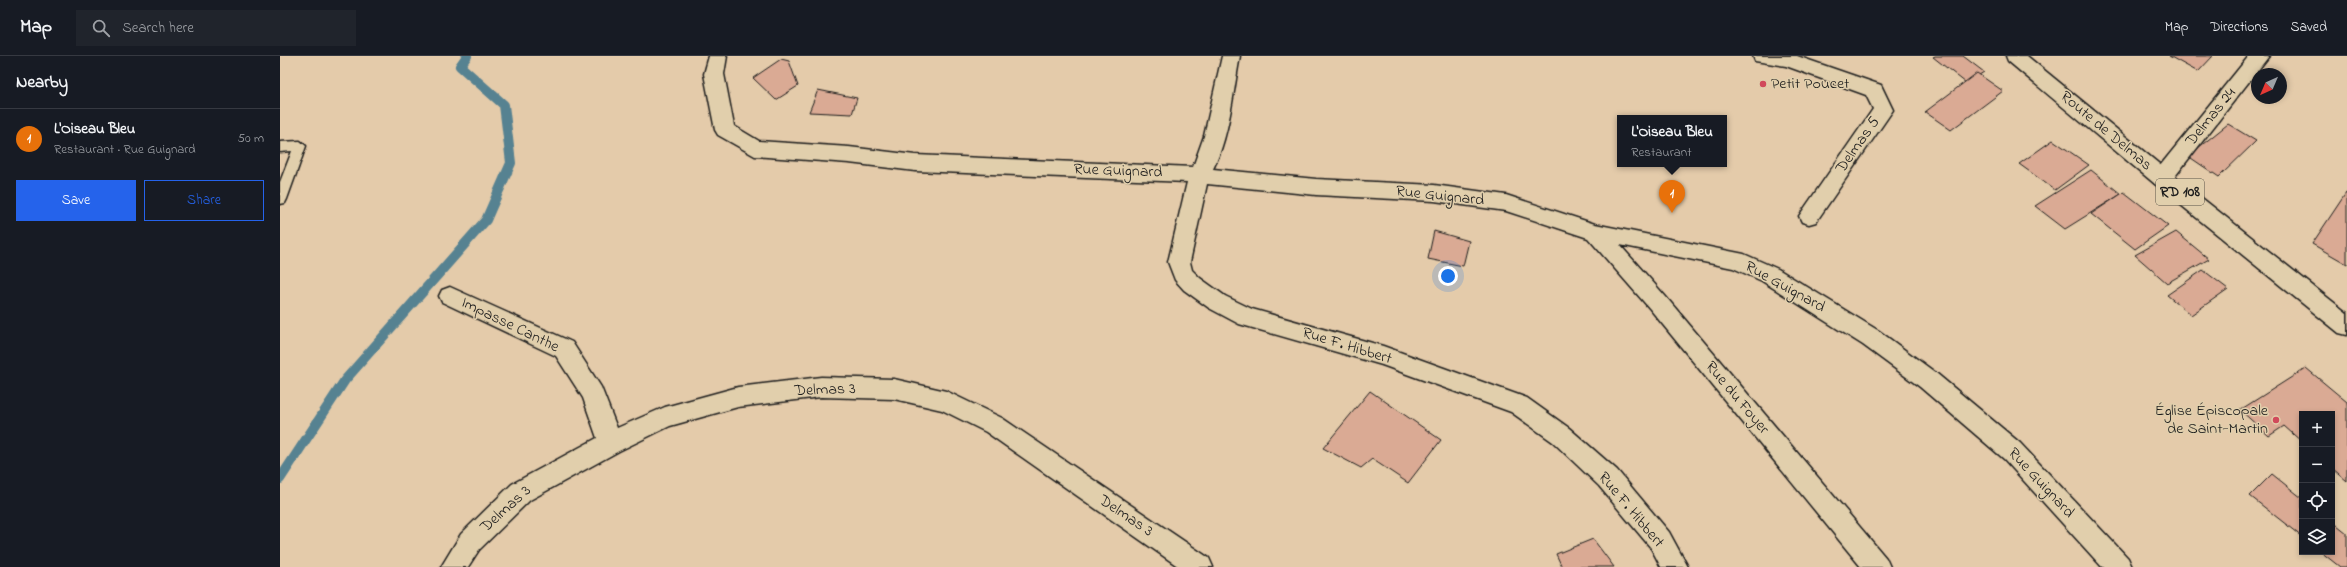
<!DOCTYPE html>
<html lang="en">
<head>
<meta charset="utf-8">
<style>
	body { margin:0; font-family:"Indie Flower",sans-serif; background:#20242c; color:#f1f3f6 }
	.controls { position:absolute; right:12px; bottom:12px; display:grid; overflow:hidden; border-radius:0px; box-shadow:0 2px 6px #0003 }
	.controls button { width:36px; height:36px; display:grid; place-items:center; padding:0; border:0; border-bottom:1px solid #363941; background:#171b24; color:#f1f3f6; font:20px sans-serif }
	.compass { position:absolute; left:1971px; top:12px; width:36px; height:36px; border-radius:50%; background:#171b24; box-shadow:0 2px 6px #0003; rotate:224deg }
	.you { position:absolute; left:1168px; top:220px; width:14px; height:14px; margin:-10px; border:3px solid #fff; border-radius:50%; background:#1a73e8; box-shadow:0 0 0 6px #1a73e833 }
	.badge { display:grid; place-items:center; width:26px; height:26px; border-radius:50%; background:#2563eb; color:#fff; font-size:13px; font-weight:700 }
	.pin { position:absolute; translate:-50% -33px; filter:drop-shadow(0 1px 2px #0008) }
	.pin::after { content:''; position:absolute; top:21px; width:14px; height:12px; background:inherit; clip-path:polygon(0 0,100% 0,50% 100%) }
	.popup { position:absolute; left:1337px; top:59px; width:110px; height:52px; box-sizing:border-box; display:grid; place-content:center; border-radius:0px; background:#171b24; filter:drop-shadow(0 1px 3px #0005); font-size:13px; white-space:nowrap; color:#9ea1a6 }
	.popup b { font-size:15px; color:#f1f3f6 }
	.popup::after { content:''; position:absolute; left:50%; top:100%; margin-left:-8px; border:8px solid transparent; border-top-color:#171b24 }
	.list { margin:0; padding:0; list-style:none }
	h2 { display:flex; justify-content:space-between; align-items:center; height:52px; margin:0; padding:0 16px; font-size:17px }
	h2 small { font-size:13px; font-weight:400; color:#9ea1a6 }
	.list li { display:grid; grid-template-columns:26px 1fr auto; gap:12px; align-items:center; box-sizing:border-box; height:60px; padding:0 16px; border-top:1px solid #363941 }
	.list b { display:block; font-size:15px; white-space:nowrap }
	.list p { margin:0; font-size:13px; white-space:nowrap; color:#9ea1a6 }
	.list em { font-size:13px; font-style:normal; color:#9ea1a6 }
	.actions { display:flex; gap:8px; padding:12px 16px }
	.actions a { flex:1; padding:9px 0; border:1px solid #2563eb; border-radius:0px; text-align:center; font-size:14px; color:#2563eb }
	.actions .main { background:#2563eb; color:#fff }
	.icon { flex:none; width:22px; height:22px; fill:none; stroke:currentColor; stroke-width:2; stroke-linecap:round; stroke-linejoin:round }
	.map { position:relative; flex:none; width:2067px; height:511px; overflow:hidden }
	header { display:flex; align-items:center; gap:24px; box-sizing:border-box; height:56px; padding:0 20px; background:#171b24; border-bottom:1px solid #363941 }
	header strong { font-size:19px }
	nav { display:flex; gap:22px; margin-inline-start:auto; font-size:14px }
	.search { width:280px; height:36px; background:#20242c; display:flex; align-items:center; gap:10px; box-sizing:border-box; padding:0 14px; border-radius:0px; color:#9ea1a6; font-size:15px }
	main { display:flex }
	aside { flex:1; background:#171b24 }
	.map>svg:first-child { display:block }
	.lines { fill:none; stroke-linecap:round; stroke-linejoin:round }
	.stream { stroke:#578291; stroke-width:10 }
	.building { fill:#daaa94; stroke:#1c1c1c }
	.service-casing { stroke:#1c1c1c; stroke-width:3 }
	.minor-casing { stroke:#1c1c1c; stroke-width:3 }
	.primary-casing { stroke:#1c1c1c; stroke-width:3 }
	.service { fill:#e1cfac; fill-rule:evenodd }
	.minor { fill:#e1cfac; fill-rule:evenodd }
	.primary { fill:#e1cfac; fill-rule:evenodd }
	.poi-dot { fill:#d1495b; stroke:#e1cfac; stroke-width:1.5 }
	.labels { text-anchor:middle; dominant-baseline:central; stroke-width:3; stroke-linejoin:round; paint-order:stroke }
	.shield { fill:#e1cfac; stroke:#575247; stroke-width:1 }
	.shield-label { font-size:15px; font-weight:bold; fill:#1c1c1c }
	.poi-label { font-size:16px; fill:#1c1c1c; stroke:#e1cfac; text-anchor:start }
	.street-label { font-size:16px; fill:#1c1c1c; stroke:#e1cfac }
</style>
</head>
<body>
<header>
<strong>Map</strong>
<div class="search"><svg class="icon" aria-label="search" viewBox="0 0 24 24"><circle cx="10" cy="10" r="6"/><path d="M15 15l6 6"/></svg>Search here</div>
<nav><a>Map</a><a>Directions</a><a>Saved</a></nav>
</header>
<main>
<aside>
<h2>Nearby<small></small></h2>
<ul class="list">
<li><span class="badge" style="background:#e8710a">1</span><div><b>L'Oiseau Bleu</b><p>Restaurant · Rue Guignard</p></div><em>50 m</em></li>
</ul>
<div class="actions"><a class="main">Save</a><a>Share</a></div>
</aside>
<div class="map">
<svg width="2067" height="511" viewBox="0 0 2067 511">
	<rect width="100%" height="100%" fill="#e4cbaa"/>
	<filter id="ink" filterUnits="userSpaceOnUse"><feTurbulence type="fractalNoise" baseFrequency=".025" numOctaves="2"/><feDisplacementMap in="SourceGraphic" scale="8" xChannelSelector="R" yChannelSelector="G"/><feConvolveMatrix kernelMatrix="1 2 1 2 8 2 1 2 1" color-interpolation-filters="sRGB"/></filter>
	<g filter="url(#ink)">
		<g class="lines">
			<polyline class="stream" points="0,423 65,324 206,164 231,107 224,49 180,10 187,0"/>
		</g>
		<g class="building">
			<polygon points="1655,0 1683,0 1704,16 1686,27 1653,1"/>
			<polygon points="1889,0 1933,0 1918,16"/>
			<polygon points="501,3 509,5 518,30 496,44 473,22"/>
			<polygon points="1697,17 1723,35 1671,74 1645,56"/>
			<polygon points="538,34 577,42 572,58 529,56"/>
			<polygon points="1948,68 1976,85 1939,121 1908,100"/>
			<polygon points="1773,84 1809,109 1775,134 1739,108"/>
			<polygon points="1811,114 1841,138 1785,173 1755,150"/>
			<polygon points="1844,136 1888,170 1855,193 1811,158"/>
			<polygon points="2066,137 2067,137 2067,208 2032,188"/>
			<polygon points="1154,175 1189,185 1183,210 1148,203"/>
			<polygon points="1896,176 1929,203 1887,227 1855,199"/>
			<polygon points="1923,214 1948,233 1911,259 1887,239"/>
			<polygon points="2026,312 2067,346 2067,425 2052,412 2052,358 2022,358 2022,386 2004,370 1989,380 1960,354"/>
			<polygon points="1090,335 1161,384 1128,427 1092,403 1081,412 1043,392"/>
			<polygon points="1992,418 2022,442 2022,481 1970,440"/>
			<polygon points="2052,465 2067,477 2067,511 2060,511 2041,496 2052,496"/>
			<polygon points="1313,483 1334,511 1282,511 1276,498"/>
		</g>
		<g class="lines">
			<g class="service-casing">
				<polygon id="service" points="20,85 26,90 7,143 5,147 0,148 0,126 12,95 0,96 0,86"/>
			</g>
			<g class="minor-casing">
				<g id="minor">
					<path d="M429,0H447L444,18L454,70L479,85L569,91L635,99L913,111L924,80L942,0H960C953,36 950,79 933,113L1036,123L1154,129L1226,139L1315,168L1464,198L1498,213L1599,275L1656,317L1740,387L1848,502L1852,511H1822L1724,403L1640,331L1583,289L1482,225L1453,212L1340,189L1386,241L1606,502L1610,511H1581L1370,253L1308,182L1226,155L1154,145L1036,139L927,128L910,206L912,214L920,222L945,240L972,253L1103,290L1247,342L1289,372L1337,414L1389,476L1408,511H1381L1371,492L1319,430L1273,386L1231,356L1102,309L959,268L929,252L904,234L895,224L888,206L907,126L635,115L569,107L475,100L438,79L435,74L424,18Z"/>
					<polygon points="1473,0 1517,0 1601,29 1613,54 1536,166 1529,168 1522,166 1519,160 1593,53 1586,39 1506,10 1475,5"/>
					<polygon points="1969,0 1989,0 1889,128 1882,130 1875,128 1872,122 1875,116"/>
					<polygon points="170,231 292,286 321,331 337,372 385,351 458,331 541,321 614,323 666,335 722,362 929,502 933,511 899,511 706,376 662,354 614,343 541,341 458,351 390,370 339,395 250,444 199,494 188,511 161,511 181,478 232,428 317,382 303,342 276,300 162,246 159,240 162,234"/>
				</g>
			</g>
			<g class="primary-casing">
				<polygon id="primary" points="1726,0 1747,0 1889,116 2067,257 2067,279 2059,277 1875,128 1728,5"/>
			</g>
			<use href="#service" class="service"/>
			<use href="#minor" class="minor"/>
			<use href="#primary" class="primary"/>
		</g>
	</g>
	<g class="poi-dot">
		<circle cx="1483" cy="28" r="4"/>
		<circle cx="1996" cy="364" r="4"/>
	</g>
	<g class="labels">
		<rect class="shield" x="1876" y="123" width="48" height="26" rx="3"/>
		<g class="shield-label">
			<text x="1900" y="136">RD 108</text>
		</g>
		<g class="poi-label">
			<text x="1491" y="28">Petit Poucet</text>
			<text x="1988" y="355" text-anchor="end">Église Épiscopale<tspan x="1988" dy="18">de Saint-Martin</tspan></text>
		</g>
		<g class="street-label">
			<text transform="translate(1931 61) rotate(-51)">Delmas 24</text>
			<text transform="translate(1826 75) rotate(40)">Route de Delmas</text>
			<text transform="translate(1578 89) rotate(-55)">Delmas 5</text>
			<text transform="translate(838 115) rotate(2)">Rue Guignard</text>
			<text transform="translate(1160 140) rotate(6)">Rue Guignard</text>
			<text transform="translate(1505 231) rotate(29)">Rue Guignard</text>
			<text transform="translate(230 269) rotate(26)">Impasse Canthe</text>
			<text transform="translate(1067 290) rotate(17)">Rue F. Hibbert</text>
			<text transform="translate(545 334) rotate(-2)">Delmas 3</text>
			<text transform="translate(1457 342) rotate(50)">Rue du Foyer</text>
			<text transform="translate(1761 427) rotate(47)">Rue Guignard</text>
			<text transform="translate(226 453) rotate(-42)">Delmas 3</text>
			<text transform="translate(1351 454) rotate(50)">Rue F. Hibbert</text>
			<text transform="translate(846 460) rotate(34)">Delmas 3</text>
		</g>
	</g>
</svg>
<div class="controls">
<button>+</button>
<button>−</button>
<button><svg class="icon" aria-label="locate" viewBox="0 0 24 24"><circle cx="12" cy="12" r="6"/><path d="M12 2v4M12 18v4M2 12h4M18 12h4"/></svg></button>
<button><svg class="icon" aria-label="layers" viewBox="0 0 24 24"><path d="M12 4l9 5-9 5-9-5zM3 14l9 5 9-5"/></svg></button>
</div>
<svg class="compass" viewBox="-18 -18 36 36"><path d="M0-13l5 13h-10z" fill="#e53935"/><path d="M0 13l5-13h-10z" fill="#9ea1a6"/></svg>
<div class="you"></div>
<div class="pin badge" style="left:1392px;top:157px;background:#e8710a">1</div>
<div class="popup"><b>L'Oiseau Bleu</b>Restaurant</div>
</div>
</main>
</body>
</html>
